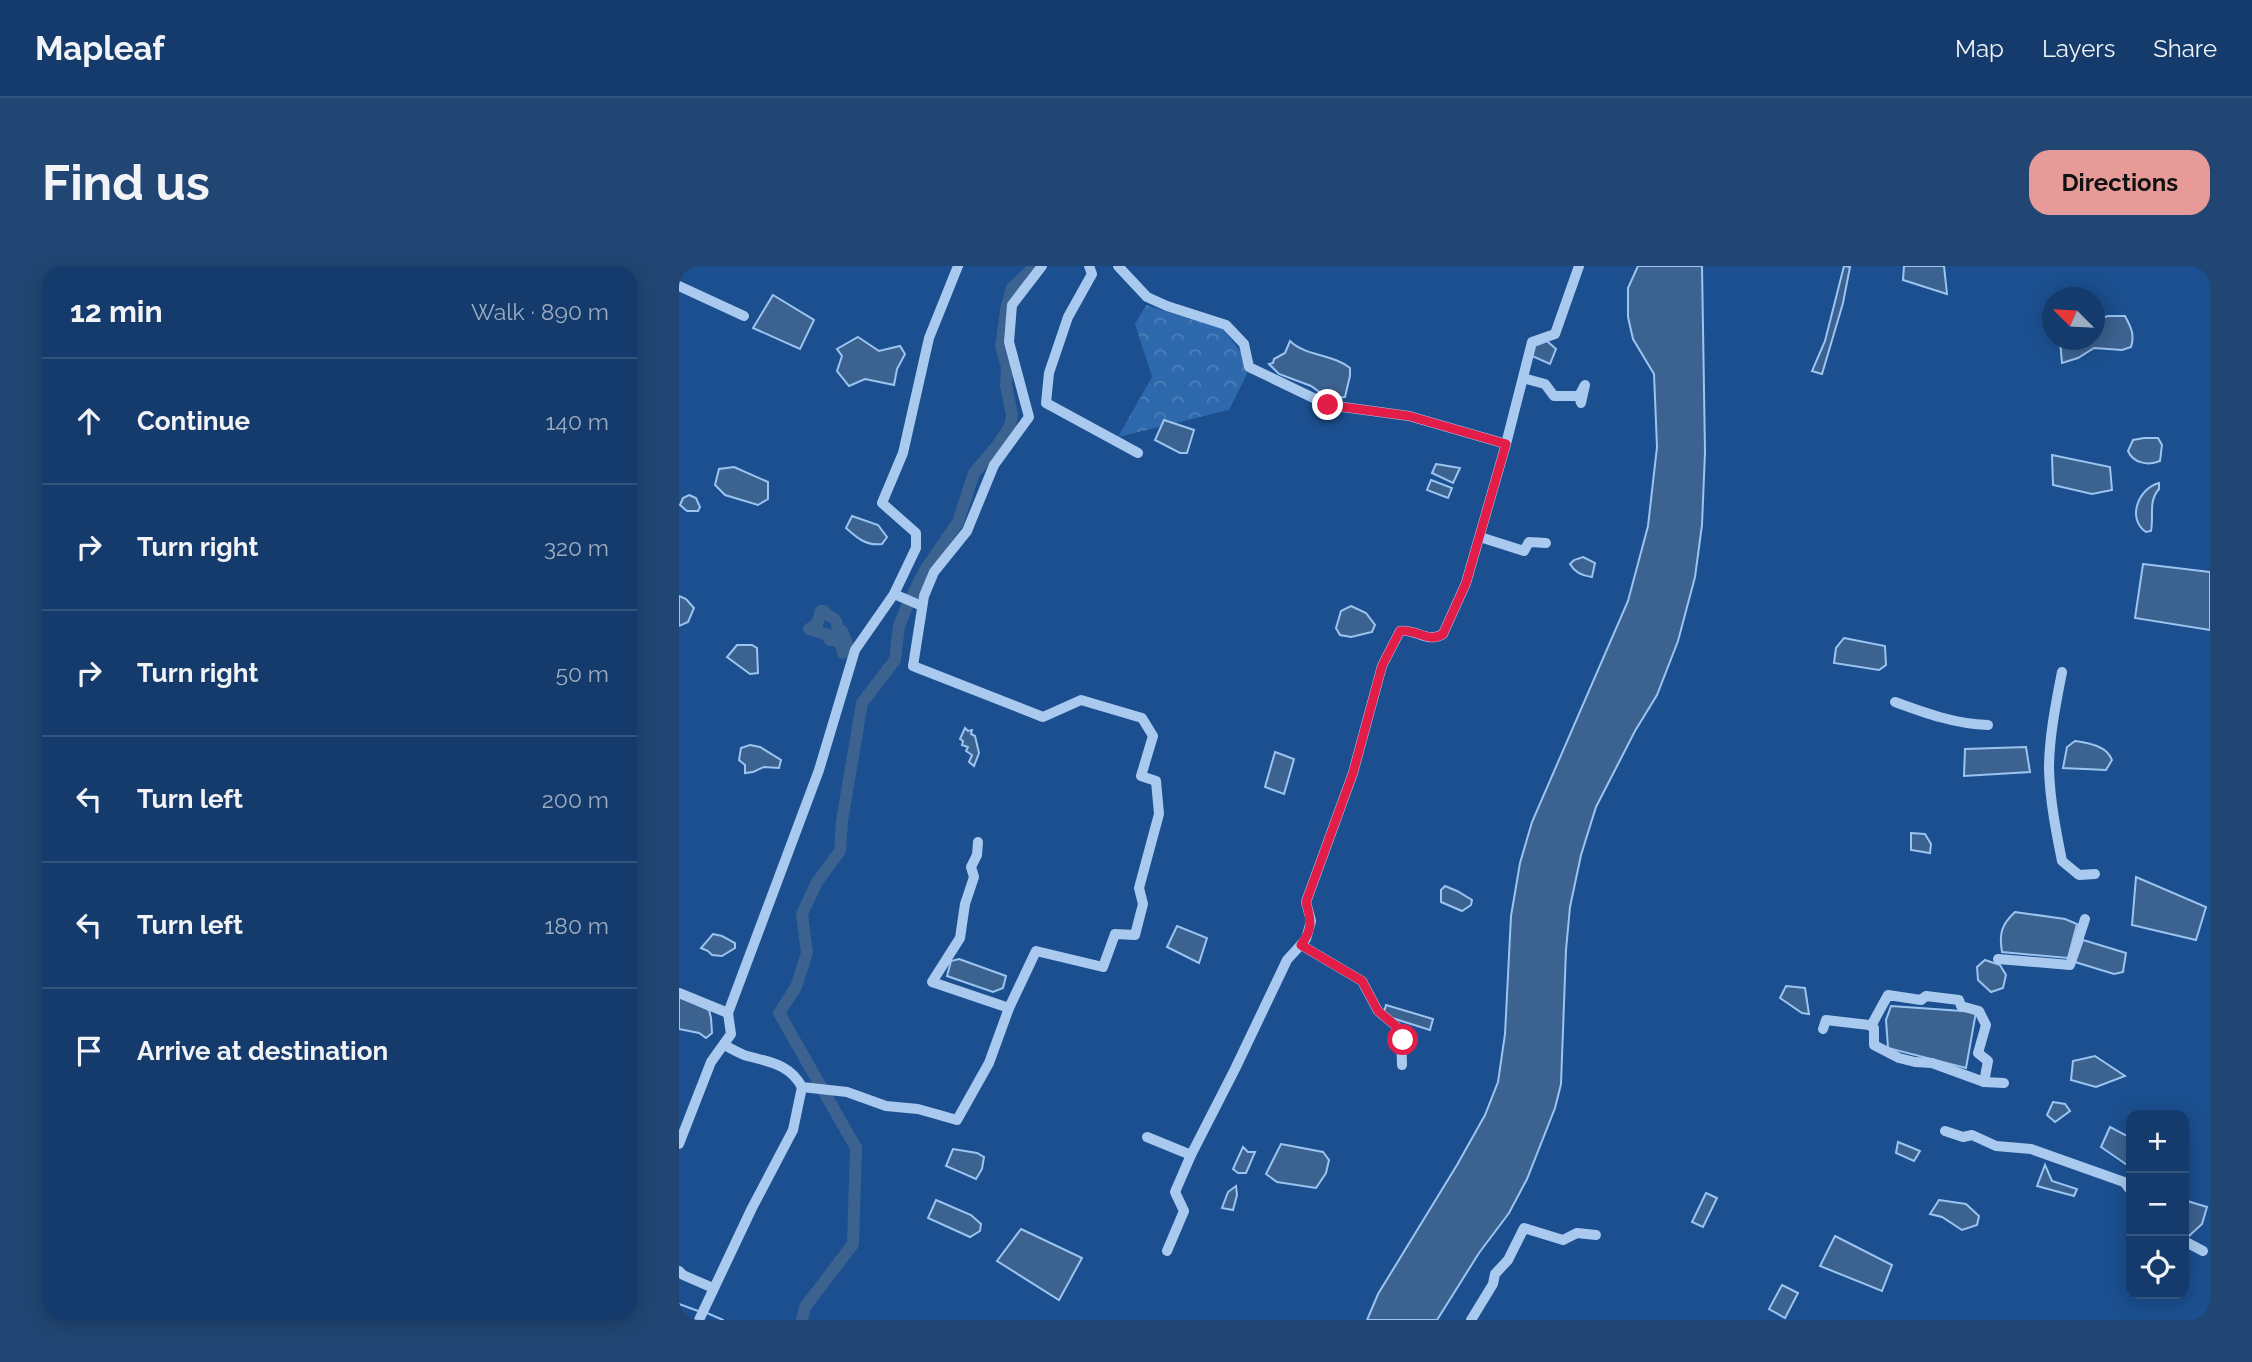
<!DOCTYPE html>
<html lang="en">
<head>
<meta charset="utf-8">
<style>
	body { margin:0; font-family:Raleway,sans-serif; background:#214673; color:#f1f3f6 }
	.controls { position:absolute; right:21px; bottom:21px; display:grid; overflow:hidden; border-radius:14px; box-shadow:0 4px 18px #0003 }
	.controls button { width:63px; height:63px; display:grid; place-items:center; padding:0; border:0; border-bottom:2px solid #33557e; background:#143b6b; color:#f1f3f6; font:35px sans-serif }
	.compass { position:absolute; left:1363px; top:21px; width:63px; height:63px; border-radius:50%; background:#143b6b; box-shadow:0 4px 18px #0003; rotate:294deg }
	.stop { position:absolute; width:21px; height:21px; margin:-16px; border:5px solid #e11d48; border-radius:50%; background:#fff }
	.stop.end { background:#e11d48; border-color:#fff; box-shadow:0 2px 7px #0008 }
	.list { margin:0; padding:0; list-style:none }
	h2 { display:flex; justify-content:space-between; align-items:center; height:91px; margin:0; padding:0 28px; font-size:30px }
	h2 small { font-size:23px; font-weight:400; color:#9dadc1 }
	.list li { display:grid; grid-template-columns:46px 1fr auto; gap:21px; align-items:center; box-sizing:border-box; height:126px; padding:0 28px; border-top:2px solid #33557e }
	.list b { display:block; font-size:26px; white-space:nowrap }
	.list em { font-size:23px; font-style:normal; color:#9dadc1 }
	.icon { flex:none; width:38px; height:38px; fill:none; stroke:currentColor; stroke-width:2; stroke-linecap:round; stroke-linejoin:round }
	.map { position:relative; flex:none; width:1531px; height:1054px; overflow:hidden; border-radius:21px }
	header { display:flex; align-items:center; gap:42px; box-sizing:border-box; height:98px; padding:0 35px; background:#143b6b; border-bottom:2px solid #33557e }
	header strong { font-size:33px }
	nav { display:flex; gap:38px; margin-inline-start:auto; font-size:24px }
	.intro { display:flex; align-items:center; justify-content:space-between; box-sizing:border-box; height:168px; padding:0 42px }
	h1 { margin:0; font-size:49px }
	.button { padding:18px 32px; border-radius:21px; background:#e69b98; color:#111; font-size:24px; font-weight:700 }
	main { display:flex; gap:42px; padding:0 42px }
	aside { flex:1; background:#143b6b; border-radius:21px; box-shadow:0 4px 18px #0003 }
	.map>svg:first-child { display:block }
	.forest { fill:url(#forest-crowns) }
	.water { fill:#3c6290; stroke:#9cc4f0; stroke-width:2 }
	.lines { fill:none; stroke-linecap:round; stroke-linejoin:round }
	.stream { stroke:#9cc4f0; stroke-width:2 }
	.river { stroke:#3c6290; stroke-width:12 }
	.minor { stroke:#a9c9ee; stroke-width:10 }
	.route { stroke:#e11d48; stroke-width:9 }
</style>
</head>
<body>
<header>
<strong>Mapleaf</strong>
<nav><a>Map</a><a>Layers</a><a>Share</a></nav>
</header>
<div class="intro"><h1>Find us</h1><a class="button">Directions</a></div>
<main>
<aside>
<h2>12 min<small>Walk · 890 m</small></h2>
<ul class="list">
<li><svg class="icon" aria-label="ahead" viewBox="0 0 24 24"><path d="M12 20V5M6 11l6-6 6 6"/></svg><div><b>Continue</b></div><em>140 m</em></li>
<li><svg class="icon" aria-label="right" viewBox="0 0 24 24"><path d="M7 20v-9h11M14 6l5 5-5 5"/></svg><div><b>Turn right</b></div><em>320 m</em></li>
<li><svg class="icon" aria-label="right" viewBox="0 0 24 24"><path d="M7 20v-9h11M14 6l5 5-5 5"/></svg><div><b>Turn right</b></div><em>50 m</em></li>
<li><svg class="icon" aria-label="left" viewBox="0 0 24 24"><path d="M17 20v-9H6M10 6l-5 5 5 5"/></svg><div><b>Turn left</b></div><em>200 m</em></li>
<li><svg class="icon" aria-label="left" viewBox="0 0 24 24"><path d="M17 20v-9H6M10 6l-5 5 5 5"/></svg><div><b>Turn left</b></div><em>180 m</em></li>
<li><svg class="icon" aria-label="arrive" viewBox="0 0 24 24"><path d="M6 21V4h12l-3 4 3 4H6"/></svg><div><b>Arrive at destination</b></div></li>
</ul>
</aside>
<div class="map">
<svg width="1531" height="1054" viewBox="0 0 1531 1054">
	<defs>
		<pattern id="forest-crowns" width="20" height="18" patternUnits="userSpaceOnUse" patternTransform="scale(1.75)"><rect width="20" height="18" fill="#2e69ad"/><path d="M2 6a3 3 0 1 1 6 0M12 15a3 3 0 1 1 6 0" fill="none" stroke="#4d80b9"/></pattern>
	</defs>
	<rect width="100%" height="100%" fill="#1b4f8f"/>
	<polygon class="forest" points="467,39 544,63 562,86 568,108 550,144 439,171 473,111 456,58"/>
	<g class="water">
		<polygon points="959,0 1023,0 1026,186 1023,259 1016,311 999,375 978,429 956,465 917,541 902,589 891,641 887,684 882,818 876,842 848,913 830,947 800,987 758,1054 688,1054 699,1028 778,899 806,849 819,816 826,768 832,650 841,597 853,556 949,335 969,260 978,181 975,108 954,73 949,51 949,22"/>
		<polygon points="1165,0 1171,1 1164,37 1143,108 1133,105 1146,75"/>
		<polygon points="1225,0 1265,0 1268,28 1224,14"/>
		<polygon points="94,29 135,54 121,83 74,62"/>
		<path d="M1429,50H1446C1452,61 1456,69 1452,81L1443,84L1415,82L1399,92L1383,97L1381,75L1416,74V54Z"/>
		<polygon points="179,71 200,85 221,80 226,88 218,103 215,119 186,113 170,120 158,105 163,90 158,83"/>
		<path d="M611,75C626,90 654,88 671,102V110L666,131L653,132L646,130L632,120L600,108L590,98L594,97L595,93L606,87Z"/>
		<polygon points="868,75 877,83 871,98 853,90 855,80"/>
		<polygon points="485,154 515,164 508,187 501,187 476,174"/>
		<path d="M1465,172H1479L1483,179L1481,195C1469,200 1454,197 1449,185L1454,174Z"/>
		<polygon points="1373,189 1431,201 1433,224 1413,228 1374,219"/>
		<polygon points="757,198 781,202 774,217 753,207"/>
		<polygon points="55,201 89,216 89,233 79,239 46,229 36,219 40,203"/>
		<polygon points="752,214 773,222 769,232 748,224"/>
		<path d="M1480,217V223C1469,235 1475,250 1472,265L1467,266C1447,252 1460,222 1480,217Z"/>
		<polygon points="10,229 17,232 21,241 19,245 8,245 1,239 4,232"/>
		<path d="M173,250L199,259L208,271L203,278C187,280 178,272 167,262Z"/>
		<path d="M904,291L916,297L913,311C904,310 896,307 891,298L895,294Z"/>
		<polygon points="1464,298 1531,306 1531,364 1456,352"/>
		<polygon points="0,330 7,333 15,342 9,356 0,360"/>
		<polygon points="672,340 687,347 696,359 693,366 672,371 661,369 657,362 662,345"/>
		<polygon points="1165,372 1206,380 1207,399 1200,404 1155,397 1157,382"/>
		<polygon points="58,379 73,379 78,382 79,407 71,408 48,391"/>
		<polygon points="286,462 289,465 293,464 292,468 296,470 300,487 295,500 290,496 293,489 287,485 289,481 283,479 284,475 281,473"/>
		<path d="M1396,475C1410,477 1428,480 1433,494L1427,504L1384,502L1388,481Z"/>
		<polygon points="71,479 81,481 102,494 100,502 85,501 74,506 66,507 66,499 60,494 62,482"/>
		<polygon points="1347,481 1351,506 1285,510 1286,483"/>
		<polygon points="596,486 615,493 605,528 586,521"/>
		<polygon points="1232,567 1246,568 1252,578 1251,587 1232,584"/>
		<polygon points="1457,611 1527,641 1517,674 1453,659"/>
		<polygon points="766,620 778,625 793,634 792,639 783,645 762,636 762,624"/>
		<path d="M1336,646L1386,653L1398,658L1389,692L1323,686C1320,668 1322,659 1336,646Z"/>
		<polygon points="498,660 528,672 520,697 488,681"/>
		<polygon points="34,668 43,670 56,677 56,682 43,690 33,689 29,685 22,682"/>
		<polygon points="1404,674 1447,687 1444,706 1435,708 1396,696"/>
		<polygon points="280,693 327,710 324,722 314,726 268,710 272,695"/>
		<polygon points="1306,694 1321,699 1327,709 1324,722 1312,726 1299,714 1298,701"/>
		<polygon points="1107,720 1126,722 1130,748 1123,747 1101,732"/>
		<polygon points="0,730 30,744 32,752 33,767 27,772 20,767 0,763"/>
		<polygon points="707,739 754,753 751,764 710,751 705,746"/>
		<polygon points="1212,740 1297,746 1287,802 1209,782 1207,754"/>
		<polygon points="1416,790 1446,810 1417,821 1392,814 1394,795"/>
		<polygon points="1374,836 1386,838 1391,845 1376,856 1368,849"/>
		<polygon points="1431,861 1452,872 1451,901 1422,881"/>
		<polygon points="1219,876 1241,885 1235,895 1217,887"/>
		<polygon points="602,878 644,886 650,894 647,907 637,922 598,916 587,908"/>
		<polygon points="564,881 569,886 576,886 567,907 559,907 554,903"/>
		<polygon points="274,883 298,887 305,891 303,903 297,913 267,900"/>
		<polygon points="1366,899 1373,915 1398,923 1395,930 1358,920"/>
		<polygon points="557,920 558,929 554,944 543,942 549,926"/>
		<polygon points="1027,927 1038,932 1024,961 1013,956"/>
		<polygon points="257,934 292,949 302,958 301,965 291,971 249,952"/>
		<polygon points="1260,934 1287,938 1300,950 1298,959 1283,964 1263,951 1251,948"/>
		<polygon points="1505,934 1528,941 1523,958 1509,971 1505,968"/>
		<polygon points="342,963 403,992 380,1034 318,995"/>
		<polygon points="1156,970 1213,999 1203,1025 1141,1000"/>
		<polygon points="1103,1019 1119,1027 1106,1052 1090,1043"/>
	</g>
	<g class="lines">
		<g class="stream">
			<polyline points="0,1038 19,1045"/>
			<polyline points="28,1047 44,1054"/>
		</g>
		<g class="river">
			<path d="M142,345H145L148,349C158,353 158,355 159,366L163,365L170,383L164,387L162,378L156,374H151L149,369L130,363L138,358Z"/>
			<polyline points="123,1054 126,1041 174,978 177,882 100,747 117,721 128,687 123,648 138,616 161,585 163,555 183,437 216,394 220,360 229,338 246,304 279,256 295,207 318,180 331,160 333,149 327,119 328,101 322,80 328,39 333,22 356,0"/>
		</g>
		<g class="minor">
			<polyline points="410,0 413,8 389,51 370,107 367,137 459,187"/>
			<polyline points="439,0 468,31 488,40 547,59 565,78 570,101 649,139 730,150 827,178"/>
			<polyline points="0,20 65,50"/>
			<polyline points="844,112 866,118 875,130 900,130 906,119 902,137 900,130"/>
			<polyline points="801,271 845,285 850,276 867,277"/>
			<polyline points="215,328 243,340"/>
			<path d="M1383,406C1377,437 1370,471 1370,503C1371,535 1377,565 1383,595L1400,609L1416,608"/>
			<path d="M1216,436C1246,447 1276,458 1309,459"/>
			<polyline points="299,576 298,589 292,601 295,611 286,638 281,672 253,716 330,742"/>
			<polyline points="622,679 683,715 699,745 717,760 722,767 723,799"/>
			<polyline points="1319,693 1391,699 1406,653"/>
			<polyline points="0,727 49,747"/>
			<polyline points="1192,760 1209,729 1242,734 1247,730 1280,734 1282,740 1300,745 1307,759 1299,787 1309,795 1305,816"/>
			<polyline points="1144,763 1147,754 1190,759 1195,762 1195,779 1220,792 1236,796 1253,797 1305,816 1325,817"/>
			<path d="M45,779C51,782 58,786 65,789C89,796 110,797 123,821L168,826L207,840L239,843L278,854L310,797L330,742L357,685L424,701L436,668L456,669L464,638L460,622L480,548L477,515L462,510L474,470L463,452L402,434L364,451L234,400L245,330L255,306L288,265L315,199L350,151L330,76L333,39L363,0"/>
			<polyline points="1266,865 1284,871 1293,869 1317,880 1352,883 1445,916 1452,925"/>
			<polyline points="468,871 512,889"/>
			<polyline points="0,878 32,796 52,768 49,747 140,504 176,384 215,328 237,282 237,267 203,237 224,187 250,72 279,0"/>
			<polyline points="1505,975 1524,985"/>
			<path d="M488,985L505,945L496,926L512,889L556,803L608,694L627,673L632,655L627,636L674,507L703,400L721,365C736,362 749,378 764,368L787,317L827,178L853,76L876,68L900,0"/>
			<polyline points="0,1005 4,1009 34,1022"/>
			<polyline points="20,1054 73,942 114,864 123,821"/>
			<polyline points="792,1054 814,1018 816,1008 829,994 845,962 884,974 898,967 917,969"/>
		</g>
	</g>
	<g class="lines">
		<path class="route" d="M649,139L730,150L827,178L787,317L764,368C750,378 736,362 721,365L703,400L674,507L627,636C632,654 634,663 622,679L683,715L699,745L717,760L724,774"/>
	</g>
</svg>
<div class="controls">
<button>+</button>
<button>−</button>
<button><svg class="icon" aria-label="locate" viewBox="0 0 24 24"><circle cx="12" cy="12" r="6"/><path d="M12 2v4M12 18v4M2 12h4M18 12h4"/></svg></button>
</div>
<svg class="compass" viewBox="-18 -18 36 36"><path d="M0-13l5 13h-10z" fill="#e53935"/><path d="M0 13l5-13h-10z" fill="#9dadc1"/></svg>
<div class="stop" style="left:724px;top:774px"></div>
<div class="stop end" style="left:649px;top:139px"></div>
</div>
</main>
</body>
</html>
